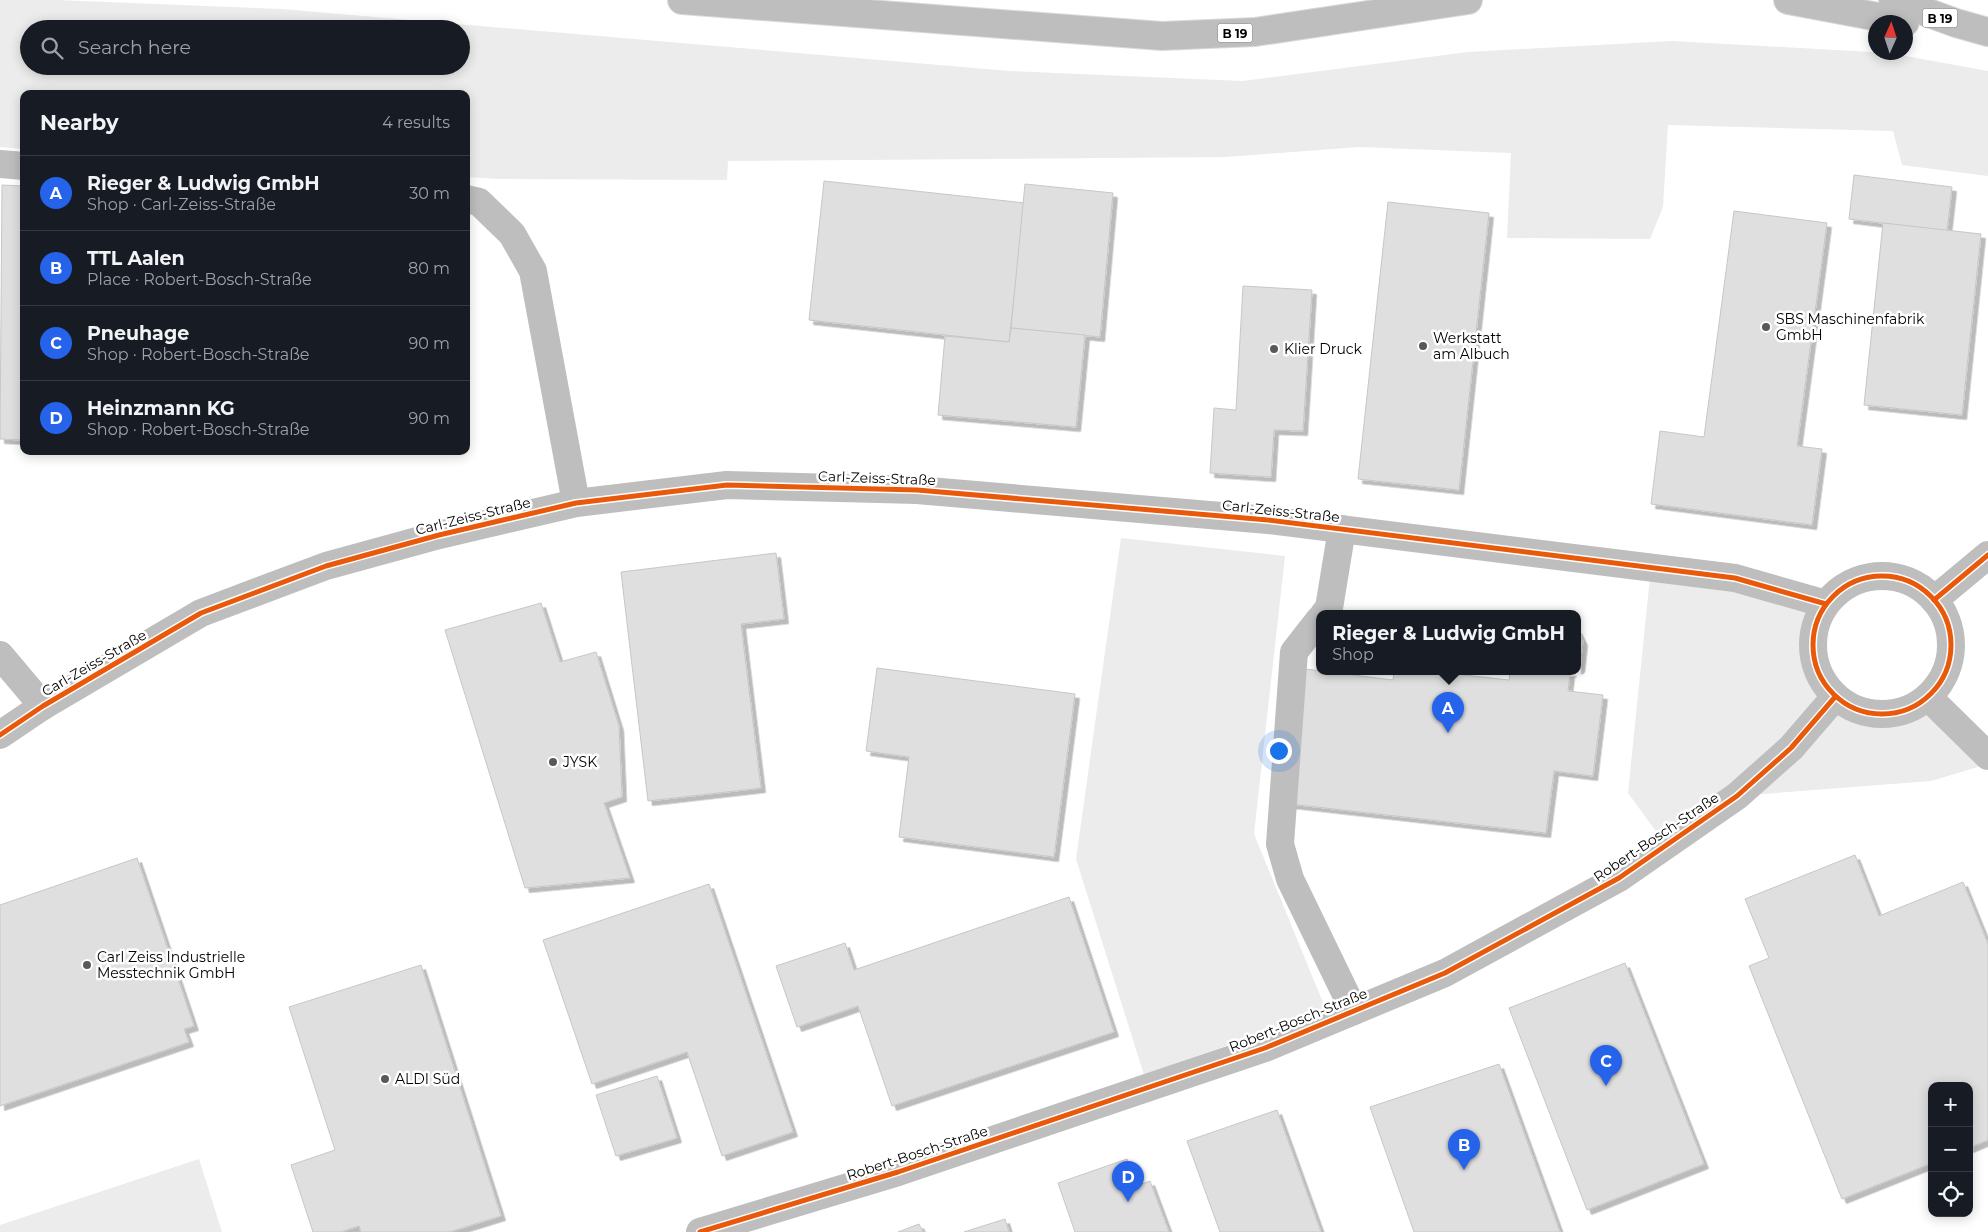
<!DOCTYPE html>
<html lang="en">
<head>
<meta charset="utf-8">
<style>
	body { margin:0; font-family:Montserrat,sans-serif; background:#242831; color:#f1f3f6 }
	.controls { position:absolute; right:15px; bottom:15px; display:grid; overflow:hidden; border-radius:10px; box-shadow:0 2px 12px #0003 }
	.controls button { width:45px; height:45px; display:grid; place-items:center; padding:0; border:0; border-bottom:1px solid #363941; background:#171b24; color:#f1f3f6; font:25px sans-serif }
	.compass { position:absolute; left:1868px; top:15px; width:45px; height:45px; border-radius:50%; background:#171b24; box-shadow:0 2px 12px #0003; rotate:3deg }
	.you { position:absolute; left:1278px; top:750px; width:18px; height:18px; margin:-12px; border:4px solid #fff; border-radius:50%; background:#1a73e8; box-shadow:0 0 0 8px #1a73e833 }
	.badge { display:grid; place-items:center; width:32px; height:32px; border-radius:50%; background:#2563eb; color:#fff; font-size:16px; font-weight:700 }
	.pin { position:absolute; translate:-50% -41px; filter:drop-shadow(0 1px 2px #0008) }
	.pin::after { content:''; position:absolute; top:26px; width:18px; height:15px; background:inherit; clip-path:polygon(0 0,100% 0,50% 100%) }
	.popup { position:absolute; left:1316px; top:610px; width:265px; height:65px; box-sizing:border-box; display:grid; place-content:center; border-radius:10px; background:#171b24; filter:drop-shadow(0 1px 4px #0005); font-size:16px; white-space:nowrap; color:#9ea1a6 }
	.popup b { font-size:19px; color:#f1f3f6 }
	.popup::after { content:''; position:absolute; left:50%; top:100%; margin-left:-10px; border:10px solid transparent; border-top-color:#171b24 }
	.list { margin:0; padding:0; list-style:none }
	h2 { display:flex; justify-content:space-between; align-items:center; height:65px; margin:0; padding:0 20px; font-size:21px }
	h2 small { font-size:16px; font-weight:400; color:#9ea1a6 }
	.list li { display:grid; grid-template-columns:32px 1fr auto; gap:15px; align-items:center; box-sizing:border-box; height:75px; padding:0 20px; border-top:1px solid #363941 }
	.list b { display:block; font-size:19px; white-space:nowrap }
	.list p { margin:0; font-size:16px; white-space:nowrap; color:#9ea1a6 }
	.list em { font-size:16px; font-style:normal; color:#9ea1a6 }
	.icon { flex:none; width:28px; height:28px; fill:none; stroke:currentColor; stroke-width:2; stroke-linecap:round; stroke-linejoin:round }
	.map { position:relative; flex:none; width:1988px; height:1232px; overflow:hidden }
	.search { position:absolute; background:#171b24; box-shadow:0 2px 12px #0003; left:20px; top:20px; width:450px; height:55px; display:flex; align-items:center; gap:12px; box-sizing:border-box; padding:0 18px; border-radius:28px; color:#9ea1a6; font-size:19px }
	.panel { position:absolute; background:#171b24; box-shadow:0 2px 12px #0003; left:20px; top:90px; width:450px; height:365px; border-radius:10px }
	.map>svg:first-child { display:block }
	.green { fill:#ececec; fill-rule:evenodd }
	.building { fill:#dfdfdf; stroke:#c7c7c7; filter:url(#shadow) }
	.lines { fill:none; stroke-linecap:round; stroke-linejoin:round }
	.highway-casing { stroke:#dbdbdb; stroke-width:30 }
	.minor { stroke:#bebebe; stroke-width:28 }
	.highway { stroke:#bebebe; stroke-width:28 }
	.cycleway-casing { stroke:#fff; stroke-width:8 }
	.cycleway { stroke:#e8590c; stroke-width:5 }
	.poi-dot { fill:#595959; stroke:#fff; stroke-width:2 }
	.labels { text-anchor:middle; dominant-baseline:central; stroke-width:5; stroke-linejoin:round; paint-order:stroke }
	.shield { fill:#fff; stroke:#4c4c4c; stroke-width:1 }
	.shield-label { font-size:12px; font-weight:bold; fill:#000 }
	.poi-label { font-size:14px; fill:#000; stroke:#fff; text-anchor:start }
	.street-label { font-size:14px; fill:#000; stroke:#fff }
</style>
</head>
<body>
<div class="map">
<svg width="1988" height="1232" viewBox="0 0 1988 1232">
	<defs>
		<filter id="shadow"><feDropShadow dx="4.5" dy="4.5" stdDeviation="0" flood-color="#0004"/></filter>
	</defs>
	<rect width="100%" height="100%" fill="#fff"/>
	<g class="green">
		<path d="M0,0H57L282,9L1010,71L1242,81L1468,52L1672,41L1889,53L1988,71V176L1902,165L1893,131L1668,125L1663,207L1650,239L1507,238L1511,153L1359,147L1225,157L728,161L727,180L498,179L466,177V94H24V149L0,147ZM29,29H461V66H29Z"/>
		<polygon points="1121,538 1285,556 1254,834 1326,1010 1144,1075 1076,859"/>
		<path d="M1651,567L1826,604C1818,619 1811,634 1812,651C1816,696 1861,721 1902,712C1911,709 1920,701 1928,697L1988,764L1931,781L1737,796L1666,845L1628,793Z"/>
		<polygon points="199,1159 222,1232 0,1232 0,1225"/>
	</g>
	<g class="building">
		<polygon points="1854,175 1952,187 1947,231 1849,219"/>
		<polygon points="824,181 1025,203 1009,342 809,320"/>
		<polygon points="1025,184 1113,193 1100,337 1011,328"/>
		<polygon points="2,185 24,186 24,440 0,439"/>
		<polygon points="1388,202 1489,213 1459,490 1358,479"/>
		<polygon points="1734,211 1827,223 1797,446 1822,449 1812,525 1651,504 1660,431 1704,437"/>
		<polygon points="1883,223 1981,234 1962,415 1864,405"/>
		<polygon points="1243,286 1312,290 1303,431 1274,430 1271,477 1210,473 1214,408 1236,410"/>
		<polygon points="1011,328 1085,335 1076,427 938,415 945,336 1009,342"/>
		<polygon points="776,553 784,619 741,624 761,788 648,801 621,572"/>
		<polygon points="541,603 560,662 596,652 619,726 622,797 604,803 630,878 525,888 445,630"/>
		<polygon points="1577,629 1583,641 1580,668 1577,670"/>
		<polygon points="877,668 1075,694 1054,857 899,837 909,757 866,751"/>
		<polygon points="1305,669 1393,680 1394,672 1437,672 1509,680 1510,672 1572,672 1570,673 1568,691 1603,695 1593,776 1554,771 1546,833 1290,804"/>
		<polygon points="1855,855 1879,916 1963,882 1988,944 1988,1140 1969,1148 1969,1086 1932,1086 1932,1163 1842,1199 1749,966 1769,958 1745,899"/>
		<polygon points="137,858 194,1026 184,1029 189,1042 0,1106 0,905"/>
		<polygon points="709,884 793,1132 722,1156 687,1052 592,1084 543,940"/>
		<polygon points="1069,897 1114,1032 892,1106 858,1006 797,1027 776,966 845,943 854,970"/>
		<polygon points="1625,963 1704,1164 1587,1210 1509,1008"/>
		<polygon points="421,965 501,1216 449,1232 361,1232 359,1226 340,1232 313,1232 291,1165 335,1150 289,1007"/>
		<polygon points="1499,1064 1560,1232 1414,1232 1370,1107"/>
		<polygon points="657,1076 677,1138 616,1156 596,1095"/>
		<polygon points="1277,1110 1321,1232 1220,1232 1187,1141"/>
		<polygon points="1127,1159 1137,1186 1150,1181 1169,1232 1075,1232 1058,1183"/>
		<polygon points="1005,1219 1009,1232 964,1232"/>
		<polygon points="919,1224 923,1232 898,1232"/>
	</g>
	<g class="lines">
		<g class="highway-casing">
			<g id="highway">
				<polyline points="682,0 1162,36 1255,32 1468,0"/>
				<polyline points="1788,0 1905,22"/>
				<polyline points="1893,0 1956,23 1988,32"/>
			</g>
		</g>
		<g class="minor">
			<polyline points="0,164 24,166"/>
			<polyline points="466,199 479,202 512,234 533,271 576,503"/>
			<circle cx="1882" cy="645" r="69"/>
			<polyline points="1934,600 1988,555"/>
			<polyline points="1324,614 1329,608 1342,529"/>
			<polyline points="1319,620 1294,652 1280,844 1290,879 1354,1011"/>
			<polyline points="0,655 43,706"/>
			<polyline points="1928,697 1988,756"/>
			<polyline points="0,735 43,706 201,613 326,566 439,535 576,503 727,485 917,490 1268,520 1735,578 1826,604"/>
			<polyline points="700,1232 898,1172 1265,1048 1445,973 1619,878 1737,796 1791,748 1835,697"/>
		</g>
		<use href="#highway" class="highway"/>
		<g class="cycleway-casing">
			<g id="cycleway">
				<circle cx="1882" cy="645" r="69"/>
				<polyline points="1934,600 1988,555"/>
				<polyline points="0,735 43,706 201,613 326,566 439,535 576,503 727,485 917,490 1268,520 1735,578 1826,604"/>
				<polyline points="700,1232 898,1172 1265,1048 1445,973 1619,878 1737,796 1791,748 1835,697"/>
			</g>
		</g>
		<use href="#cycleway" class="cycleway"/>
	</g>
	<g class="poi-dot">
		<circle cx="1766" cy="327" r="5"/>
		<circle cx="1423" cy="346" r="5"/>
		<circle cx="1274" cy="349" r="5"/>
		<circle cx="553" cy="762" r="5"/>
		<circle cx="87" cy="965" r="5"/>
		<circle cx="385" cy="1079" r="5"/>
	</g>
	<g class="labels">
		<g class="shield">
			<rect x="1922.5" y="8.5" width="35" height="19" rx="4"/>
			<rect x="1217.5" y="23.5" width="35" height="19" rx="4"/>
		</g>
		<g class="shield-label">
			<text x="1940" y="18">B 19</text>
			<text x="1235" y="33">B 19</text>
		</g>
		<g class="poi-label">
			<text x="1776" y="319">SBS Maschinenfabrik<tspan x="1776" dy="16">GmbH</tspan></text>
			<text x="1433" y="338">Werkstatt<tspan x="1433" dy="16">am Albuch</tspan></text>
			<text x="1284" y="349">Klier Druck</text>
			<text x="563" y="762">JYSK</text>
			<text x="97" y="957">Carl Zeiss Industrielle<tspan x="97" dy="16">Messtechnik GmbH</tspan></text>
			<text x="395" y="1079">ALDI Süd</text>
		</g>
		<g class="street-label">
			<text transform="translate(877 478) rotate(2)">Carl-Zeiss-Straße</text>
			<text transform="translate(1281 511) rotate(6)">Carl-Zeiss-Straße</text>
			<text transform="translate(473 516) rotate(-14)">Carl-Zeiss-Straße</text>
			<text transform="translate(94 663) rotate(-30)">Carl-Zeiss-Straße</text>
			<text transform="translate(1656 837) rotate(-34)">Robert-Bosch-Straße</text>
			<text transform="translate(1298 1020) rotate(-22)">Robert-Bosch-Straße</text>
			<text transform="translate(917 1153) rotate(-18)">Robert-Bosch-Straße</text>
		</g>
	</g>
</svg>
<div class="controls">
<button>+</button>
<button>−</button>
<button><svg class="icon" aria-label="locate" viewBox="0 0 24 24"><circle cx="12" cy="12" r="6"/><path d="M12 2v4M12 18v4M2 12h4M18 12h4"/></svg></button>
</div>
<svg class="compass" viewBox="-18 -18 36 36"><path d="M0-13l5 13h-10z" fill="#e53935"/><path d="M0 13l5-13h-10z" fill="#9ea1a6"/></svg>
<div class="you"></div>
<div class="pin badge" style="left:1448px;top:733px">A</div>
<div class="popup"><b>Rieger &amp; Ludwig GmbH</b>Shop</div>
<div class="pin badge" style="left:1464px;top:1170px">B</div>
<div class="pin badge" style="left:1606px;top:1086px">C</div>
<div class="pin badge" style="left:1128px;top:1202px">D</div>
<div class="search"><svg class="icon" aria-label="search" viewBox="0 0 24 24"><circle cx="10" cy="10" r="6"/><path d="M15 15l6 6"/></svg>Search here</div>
<section class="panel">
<h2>Nearby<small>4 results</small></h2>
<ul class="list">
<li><span class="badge">A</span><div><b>Rieger &amp; Ludwig GmbH</b><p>Shop · Carl-Zeiss-Straße</p></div><em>30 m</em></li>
<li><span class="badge">B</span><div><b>TTL Aalen</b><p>Place · Robert-Bosch-Straße</p></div><em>80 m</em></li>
<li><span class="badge">C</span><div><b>Pneuhage</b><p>Shop · Robert-Bosch-Straße</p></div><em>90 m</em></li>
<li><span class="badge">D</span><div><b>Heinzmann KG</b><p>Shop · Robert-Bosch-Straße</p></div><em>90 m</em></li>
</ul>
</section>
</div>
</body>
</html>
